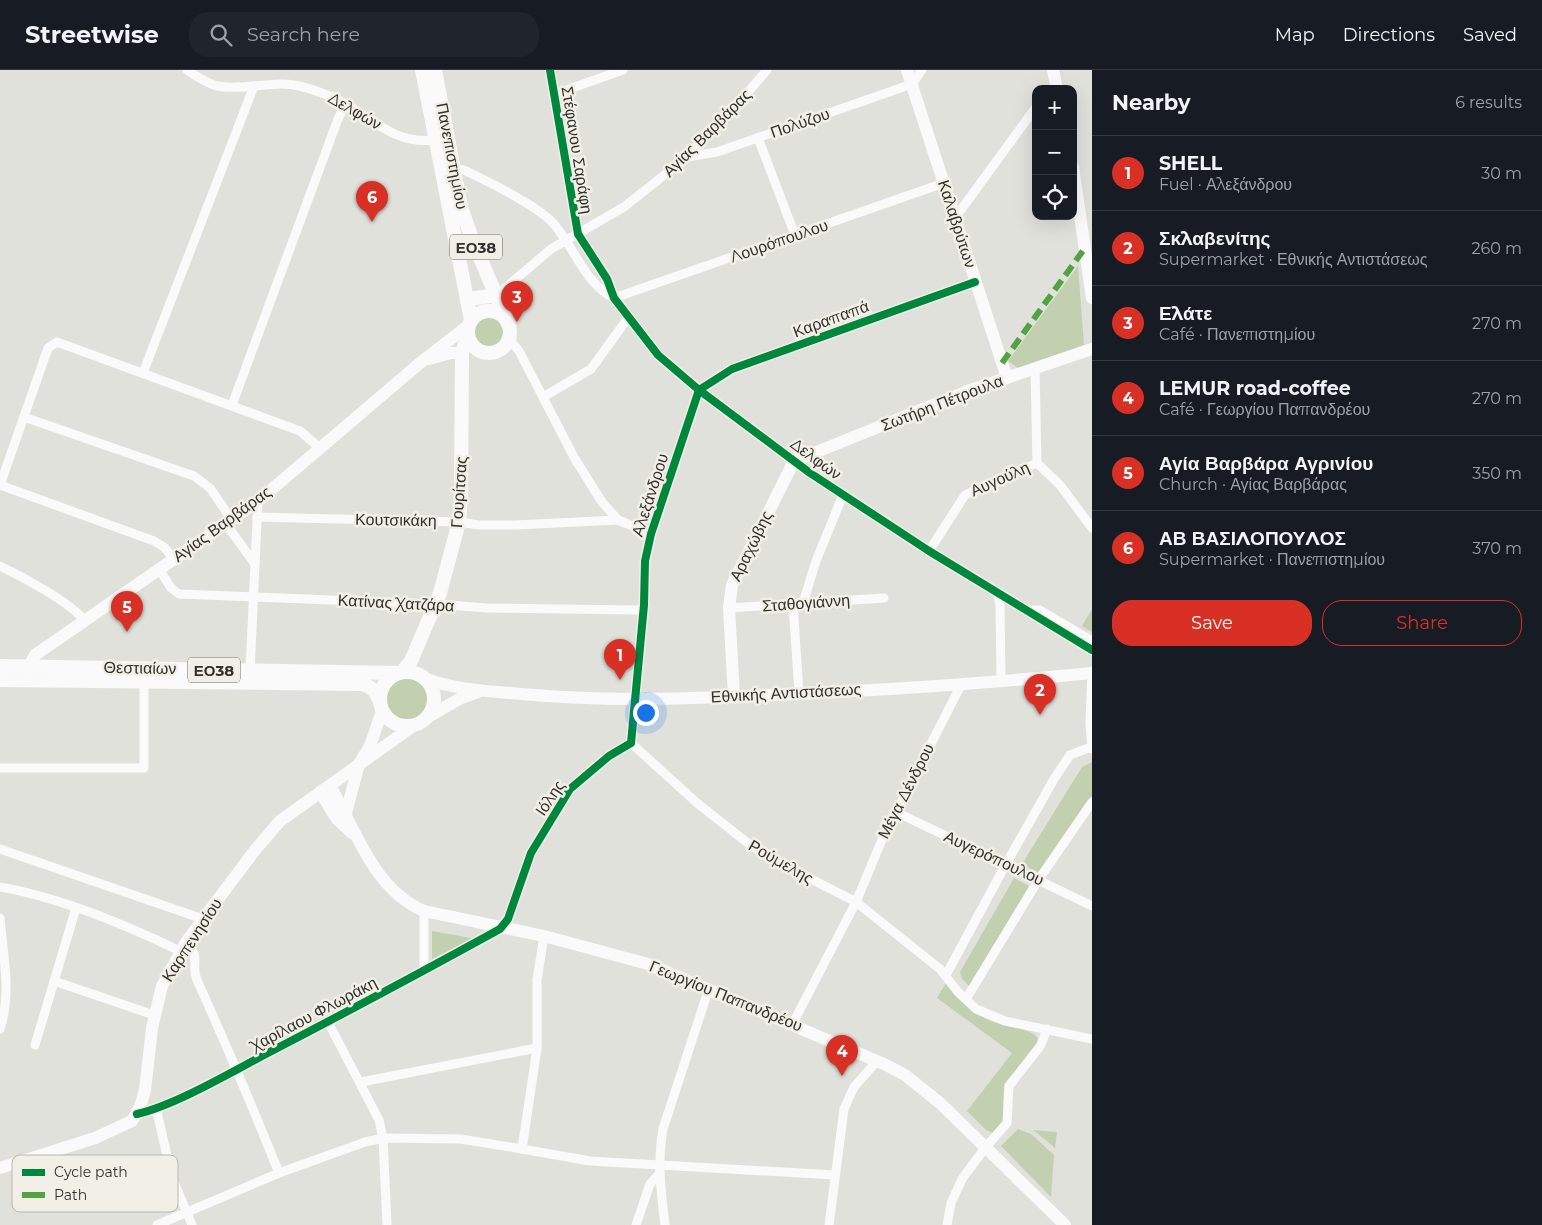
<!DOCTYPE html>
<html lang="en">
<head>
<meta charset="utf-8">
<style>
	body { margin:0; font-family:Montserrat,sans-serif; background:#20242c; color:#f1f3f6 }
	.controls { position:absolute; right:15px; top:15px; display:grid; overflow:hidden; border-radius:10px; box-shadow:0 5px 20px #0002 }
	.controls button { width:45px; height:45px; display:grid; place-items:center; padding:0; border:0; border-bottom:1px solid #363941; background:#171b24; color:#f1f3f6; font:25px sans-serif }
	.you { position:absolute; left:645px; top:642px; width:18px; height:18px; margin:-12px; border:4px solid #fff; border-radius:50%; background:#1a73e8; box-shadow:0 0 0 8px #1a73e833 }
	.badge { display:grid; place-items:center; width:32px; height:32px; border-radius:50%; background:#d93025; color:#fff; font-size:16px; font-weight:700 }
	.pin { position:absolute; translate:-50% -41px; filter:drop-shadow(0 1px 2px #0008) }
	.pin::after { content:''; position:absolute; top:26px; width:18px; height:15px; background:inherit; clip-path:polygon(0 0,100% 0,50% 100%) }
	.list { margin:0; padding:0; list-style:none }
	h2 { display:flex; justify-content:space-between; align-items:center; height:65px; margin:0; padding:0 20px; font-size:21px }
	h2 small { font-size:16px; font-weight:400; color:#9ea1a6 }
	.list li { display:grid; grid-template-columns:32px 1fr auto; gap:15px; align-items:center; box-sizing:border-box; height:75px; padding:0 20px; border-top:1px solid #363941 }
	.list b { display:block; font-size:19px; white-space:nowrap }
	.list p { margin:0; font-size:16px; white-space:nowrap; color:#9ea1a6 }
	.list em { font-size:16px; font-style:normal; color:#9ea1a6 }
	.actions { display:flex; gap:10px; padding:15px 20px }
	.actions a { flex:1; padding:11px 0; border:1px solid #d93025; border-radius:20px; text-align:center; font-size:18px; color:#d93025 }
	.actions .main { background:#d93025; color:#fff }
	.icon { flex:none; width:28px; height:28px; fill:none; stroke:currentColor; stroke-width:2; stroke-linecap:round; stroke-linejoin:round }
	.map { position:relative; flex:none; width:1092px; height:1155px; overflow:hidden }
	header { display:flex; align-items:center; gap:30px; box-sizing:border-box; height:70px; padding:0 25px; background:#171b24; border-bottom:1px solid #363941 }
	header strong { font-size:24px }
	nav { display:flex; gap:28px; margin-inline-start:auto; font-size:18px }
	.search { width:350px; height:45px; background:#20242c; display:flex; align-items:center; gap:12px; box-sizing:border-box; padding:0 18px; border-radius:20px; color:#9ea1a6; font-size:19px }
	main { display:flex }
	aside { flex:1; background:#171b24 }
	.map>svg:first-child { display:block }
	.green { fill:#c2d0b0 }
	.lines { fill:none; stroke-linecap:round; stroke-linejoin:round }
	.street { stroke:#fafafa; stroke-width:9 }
	.secondary { stroke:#fafafa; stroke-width:12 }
	.primary { stroke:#fafafa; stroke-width:14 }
	.quiet { stroke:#52a443; stroke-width:6; stroke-dasharray:12 6; stroke-linecap:butt }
	.cycleway-casing { stroke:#f2f0e6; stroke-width:11 }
	.cycleway { stroke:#00873e; stroke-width:8 }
	.labels { text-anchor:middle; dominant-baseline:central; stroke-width:5; stroke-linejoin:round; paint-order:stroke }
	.shield { fill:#f2f0e6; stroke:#6b6a64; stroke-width:1 }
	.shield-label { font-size:15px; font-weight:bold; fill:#31302d }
	.street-label { font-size:16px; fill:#31302d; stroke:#f2f0e6 }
	.key { fill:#f2f0e6; stroke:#b8b6ae; stroke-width:1 }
	.key-label { font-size:14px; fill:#31302d }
</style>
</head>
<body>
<header>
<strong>Streetwise</strong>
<div class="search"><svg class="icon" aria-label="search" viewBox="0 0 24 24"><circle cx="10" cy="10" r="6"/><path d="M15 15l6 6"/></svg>Search here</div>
<nav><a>Map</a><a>Directions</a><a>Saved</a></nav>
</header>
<main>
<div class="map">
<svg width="1092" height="1155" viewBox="0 0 1092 1155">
	<rect width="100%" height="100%" fill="#e1e1dc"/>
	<g class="green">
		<polygon points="1078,196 1084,275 1018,298 1008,291"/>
		<circle cx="489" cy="262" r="14"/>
		<polygon points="1092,539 1092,562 1082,556"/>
		<circle cx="407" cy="630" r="23"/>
		<polygon points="1092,692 1092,726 1039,803 1022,794 1082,697"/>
		<polygon points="1014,808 1029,816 970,917 962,909 960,902"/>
		<polygon points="432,861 471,868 471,869 432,889"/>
		<path d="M946,913C960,931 974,946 997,953C1008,957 1028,958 1037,967L1038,975L1004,1014L1003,1053L993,1063L986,1060L967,1041L1012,983L937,928Z"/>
		<polygon points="1018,1059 1031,1064 1054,1085 1051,1127 1001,1076"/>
		<polygon points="1033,1060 1057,1062 1055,1078"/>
	</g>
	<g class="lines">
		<g class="street">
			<path d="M187,0C196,6 206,13 217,16C238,20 261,14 282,14C296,14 309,18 322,23C363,37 388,76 435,70"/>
			<polyline points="550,0 578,164 607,209 614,228 658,285 699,320 810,403 929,481 1092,580"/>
			<polyline points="555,24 623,0"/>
			<polyline points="758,68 795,165"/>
			<polyline points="687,87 717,82 912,14 922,0"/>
			<path d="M449,98L464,100C487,111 534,134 551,151C573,173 584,214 614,228"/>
			<polyline points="955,148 1036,37"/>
			<polyline points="497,225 551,179 624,137 687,87 743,28 767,0"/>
			<polyline points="614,228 944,113"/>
			<polyline points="509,269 519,281 575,389 602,432 618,450"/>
			<polyline points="143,303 254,16"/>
			<polyline points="543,327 591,299 628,248"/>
			<polyline points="232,335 338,49 345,35"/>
			<polyline points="24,347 194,406 210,418 232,450"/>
			<polyline points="1037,393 1060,415 1092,458"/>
			<polyline points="0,415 48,278 57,272 300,361 321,379"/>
			<polyline points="0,415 154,471 164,477 174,489"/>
			<polyline points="257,447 459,452 479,455 515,455 618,450 651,464"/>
			<polyline points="226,454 255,494 250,601"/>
			<polyline points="929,481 965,425 1037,393 1035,298"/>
			<polyline points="255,494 258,431"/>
			<path d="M0,496C21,506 70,532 84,550"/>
			<polyline points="159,499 171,518 179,524 435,534 487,538 637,540 642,539 644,535"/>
			<polyline points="997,522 1000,535 1001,610"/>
			<polyline points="803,533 816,491 843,425"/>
			<polyline points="793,534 799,623"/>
			<polyline points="729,538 884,528"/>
			<polyline points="1029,540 1040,540 1092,571"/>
			<polyline points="1092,601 1090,653 1092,679"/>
			<polyline points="631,673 644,535 645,491 651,464 699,320 732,299 975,212"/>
			<polyline points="631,673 697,733 749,774 774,790 856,832 940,899 958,922 976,939 1005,951 1092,969"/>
			<polyline points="0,698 144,698 144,612"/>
			<polyline points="896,742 1092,836"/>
			<polyline points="0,779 203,849"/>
			<path d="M0,817C59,827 126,855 180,881"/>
			<polyline points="424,841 424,901"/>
			<path d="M0,848C3,886 12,922 0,959"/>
			<path d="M186,872C202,889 190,893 197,910C226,974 253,1038 279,1103"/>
			<polyline points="946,905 1006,794 1054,709 1070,685 1091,677"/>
			<polyline points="54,911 154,945"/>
			<polyline points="966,929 1039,809 1092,732"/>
			<polyline points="328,952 379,1050 383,1068 387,1155"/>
			<polyline points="793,953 856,832 881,772 962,613"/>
			<polyline points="35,975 76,838"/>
			<polyline points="361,1012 537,978"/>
			<polyline points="156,1038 172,1107 192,1155"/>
			<path d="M137,1044C175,1035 228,1004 264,985C343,944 422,902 500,859L508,849L531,783L570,719L609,686L631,673"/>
			<polyline points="522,1079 590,1091 835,1105"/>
			<polyline points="157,1155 279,1103 365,1072 383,1068 461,1069 522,1079 537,978 537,910 544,866"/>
			<polyline points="636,1155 650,1114 659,1104"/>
			<path d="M665,1155C661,1122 657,1092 663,1059L709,918"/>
			<polyline points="829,1155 844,1039 854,1017 877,991"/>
			<polyline points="947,1155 951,1133 962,1109 985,1078 1007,1053 1009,1016 1041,975 1047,959"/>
		</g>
		<g class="secondary">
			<polyline points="907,0 1007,308"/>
			<polyline points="1053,0 1057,19"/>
			<polyline points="1073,97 1092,228"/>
			<polyline points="429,289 451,283 462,283"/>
			<polyline points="28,604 29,596 35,585 258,431 420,293 469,255"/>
			<path d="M424,608C456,620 488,621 521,624C578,629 634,630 691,628C825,624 959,616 1092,603"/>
			<polyline points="734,627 729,538 732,515 794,391 968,321 1092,279"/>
			<polyline points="428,647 461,628 478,622"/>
			<path d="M330,716C356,760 373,819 424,841L544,866L648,894L884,994L905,1005L940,1033L1065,1155"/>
			<polyline points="320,722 337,749 352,763"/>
			<polyline points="346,743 359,694 370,676 382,641"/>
			<polyline points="0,1098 95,1068 132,1051 140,1037 145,1020 152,958 162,916 186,872 255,780 280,751 413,656"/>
		</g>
		<g class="primary">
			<polyline points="422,0 471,250"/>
			<polyline points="435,0 461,137 471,166 508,254"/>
			<polyline points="468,229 497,225"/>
			<circle cx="489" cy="262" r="21"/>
			<polyline points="0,596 399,603"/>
			<circle cx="407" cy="629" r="27"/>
			<polyline points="402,602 411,591 440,523 459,452 461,427 462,283 468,264"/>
			<path d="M0,610L362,614C373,617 376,622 380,632"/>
		</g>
		<polyline class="quiet" points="1002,293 1085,178"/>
		<g class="cycleway-casing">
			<g id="cycleway">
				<polyline points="550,0 578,164 607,209 614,228 658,285 699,320 810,403 929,481 1092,580"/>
				<path d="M137,1044C175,1035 228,1004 264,985C343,944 422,902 500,859L508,849L531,783L570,719L609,686L631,673L644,535L645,491L651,464L699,320L732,299L975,212"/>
			</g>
		</g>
		<use href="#cycleway" class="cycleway"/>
	</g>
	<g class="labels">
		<g class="shield">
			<rect x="450" y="164.5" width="52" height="25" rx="4"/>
			<rect x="188" y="587.5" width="52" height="25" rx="4"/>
		</g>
		<g class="shield-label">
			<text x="476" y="177">ΕΟ38</text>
			<text x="214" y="600">ΕΟ38</text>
		</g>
		<g class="street-label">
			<text transform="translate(355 41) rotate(30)">Δελφών</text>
			<text transform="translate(800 53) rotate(-19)">Πολύζου</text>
			<text transform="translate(707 63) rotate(-45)">Αγίας Βαρβάρας</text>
			<text transform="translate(577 80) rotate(81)">Στέφανου Σαράφη</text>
			<text transform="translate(452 86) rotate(79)">Πανεπιστημίου</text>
			<text transform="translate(957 154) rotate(72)">Καλαβρύτων</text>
			<text transform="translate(779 171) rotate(-19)">Λουρόπουλου</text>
			<text transform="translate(831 249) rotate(-20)">Καραπαπά</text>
			<text transform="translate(942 333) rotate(-21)">Σωτήρη Πέτρουλα</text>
			<text transform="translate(816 389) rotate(36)">Δελφών</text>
			<text transform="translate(1000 409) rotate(-24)">Αυγούλη</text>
			<text transform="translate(459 422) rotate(-86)">Γουρίτσας</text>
			<text transform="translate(650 425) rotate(-72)">Αλεξάνδρου</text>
			<text transform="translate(396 450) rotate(1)">Κουτσικάκη</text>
			<text transform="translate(222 454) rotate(-36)">Αγίας Βαρβάρας</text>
			<text transform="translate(751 476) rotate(-64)">Αραχώβης</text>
			<text transform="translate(396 533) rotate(3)">Κατίνας Χατζάρα</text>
			<text transform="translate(806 533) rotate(-4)">Σταθογιάννη</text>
			<text transform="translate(140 598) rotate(1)">Θεστιαίων</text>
			<text transform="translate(786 623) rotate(-3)">Εθνικής Αντιστάσεως</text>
			<text transform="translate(906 721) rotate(-63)">Μέγα Δένδρου</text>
			<text transform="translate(550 728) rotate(-56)">Ιόλης</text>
			<text transform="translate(994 788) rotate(25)">Αυγερόπουλου</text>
			<text transform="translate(781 792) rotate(30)">Ρούμελης</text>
			<text transform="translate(192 870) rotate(-57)">Καρπενησίου</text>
			<text transform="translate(726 926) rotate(22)">Γεωργίου Παπανδρέου</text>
			<text transform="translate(314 944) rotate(-28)">Χαρίλαου Φλωράκη</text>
		</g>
	</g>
	<rect x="12" y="1085" width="166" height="57" rx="8" class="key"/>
	<rect x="22" y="1099" width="23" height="7" fill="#00873e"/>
	<rect x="22" y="1122" width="23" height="6" fill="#52a443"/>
	<g class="key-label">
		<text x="54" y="1107">Cycle path</text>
		<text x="54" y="1130">Path</text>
	</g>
</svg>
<div class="controls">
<button>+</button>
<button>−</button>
<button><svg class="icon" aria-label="locate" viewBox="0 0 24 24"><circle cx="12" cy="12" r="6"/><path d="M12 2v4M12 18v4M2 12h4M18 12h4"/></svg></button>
</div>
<div class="you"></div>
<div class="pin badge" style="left:620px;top:610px">1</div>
<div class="pin badge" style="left:1040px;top:645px">2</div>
<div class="pin badge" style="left:517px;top:252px">3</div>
<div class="pin badge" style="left:842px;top:1006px">4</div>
<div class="pin badge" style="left:127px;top:562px">5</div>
<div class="pin badge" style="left:372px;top:152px">6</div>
</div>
<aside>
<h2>Nearby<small>6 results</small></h2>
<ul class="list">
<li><span class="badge">1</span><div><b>SHELL</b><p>Fuel · Αλεξάνδρου</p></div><em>30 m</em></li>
<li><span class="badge">2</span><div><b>Σκλαβενίτης</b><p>Supermarket · Εθνικής Αντιστάσεως</p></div><em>260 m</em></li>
<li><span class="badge">3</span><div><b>Ελάτε</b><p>Café · Πανεπιστημίου</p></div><em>270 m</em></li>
<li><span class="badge">4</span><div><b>LEMUR road-coffee</b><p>Café · Γεωργίου Παπανδρέου</p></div><em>270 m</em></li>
<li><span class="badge">5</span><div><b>Αγία Βαρβάρα Αγρινίου</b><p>Church · Αγίας Βαρβάρας</p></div><em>350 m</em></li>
<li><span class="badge">6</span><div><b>ΑΒ ΒΑΣΙΛΟΠΟΥΛΟΣ</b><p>Supermarket · Πανεπιστημίου</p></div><em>370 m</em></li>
</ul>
<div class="actions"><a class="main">Save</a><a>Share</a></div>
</aside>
</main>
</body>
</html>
